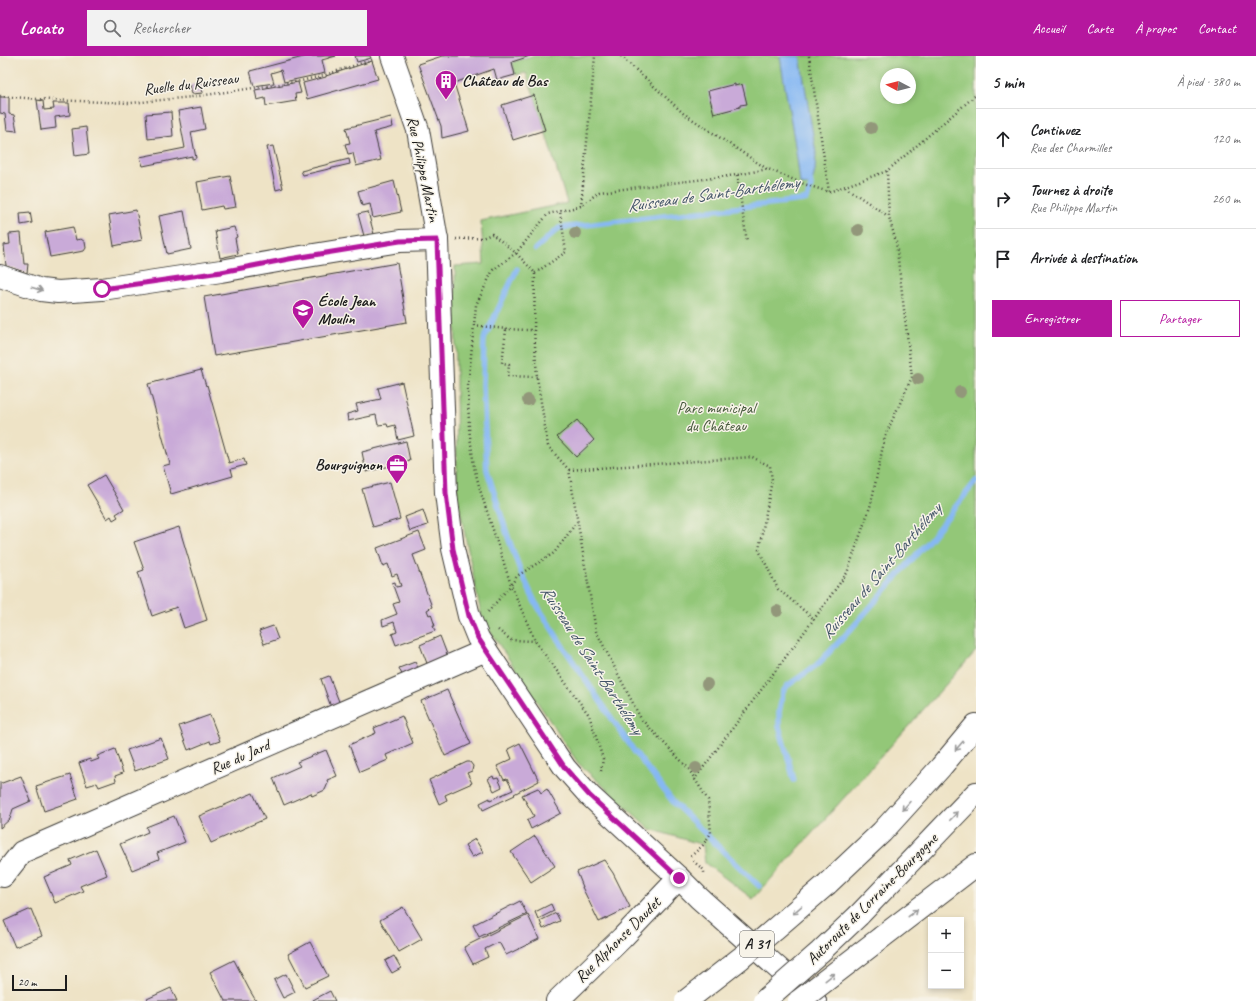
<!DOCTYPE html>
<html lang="fr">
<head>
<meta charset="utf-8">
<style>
	body { margin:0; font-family:Caveat,sans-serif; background:#f2f2f2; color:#202124 }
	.controls { position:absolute; right:12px; bottom:12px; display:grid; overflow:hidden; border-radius:0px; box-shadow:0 2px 6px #0003 }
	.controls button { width:36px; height:36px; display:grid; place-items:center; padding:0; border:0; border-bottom:1px solid #e0e0e0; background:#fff; color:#202124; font:20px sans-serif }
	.compass { position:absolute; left:880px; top:12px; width:36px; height:36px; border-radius:50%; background:#fff; box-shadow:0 2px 6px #0003; rotate:277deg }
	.scale { position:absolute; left:12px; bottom:10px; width:55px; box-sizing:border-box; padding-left:4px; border:2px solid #1c1c1c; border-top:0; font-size:11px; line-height:14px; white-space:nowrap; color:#1c1c1c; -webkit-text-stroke:3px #f7f3e8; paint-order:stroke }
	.stop { position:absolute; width:12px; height:12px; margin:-9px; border:3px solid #b5179e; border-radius:50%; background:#fff }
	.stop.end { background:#b5179e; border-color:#fff; box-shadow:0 1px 4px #0008 }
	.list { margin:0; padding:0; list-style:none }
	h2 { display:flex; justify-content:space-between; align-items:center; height:52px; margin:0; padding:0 16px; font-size:17px }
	h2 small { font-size:13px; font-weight:400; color:#757577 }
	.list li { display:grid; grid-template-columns:26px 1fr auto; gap:12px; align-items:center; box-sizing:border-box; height:60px; padding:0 16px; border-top:1px solid #e0e0e0 }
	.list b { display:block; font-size:15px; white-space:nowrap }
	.list p { margin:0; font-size:13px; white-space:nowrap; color:#757577 }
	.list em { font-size:13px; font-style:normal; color:#757577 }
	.actions { display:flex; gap:8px; padding:12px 16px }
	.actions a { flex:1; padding:9px 0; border:1px solid #b5179e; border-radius:0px; text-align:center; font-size:14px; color:#b5179e }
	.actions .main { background:#b5179e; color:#fff }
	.icon { flex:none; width:22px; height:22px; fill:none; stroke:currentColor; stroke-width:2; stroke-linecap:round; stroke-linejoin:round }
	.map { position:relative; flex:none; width:976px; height:945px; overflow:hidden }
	header { display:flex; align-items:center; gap:24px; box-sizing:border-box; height:56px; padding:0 20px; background:#b5179e; color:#fff }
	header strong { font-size:19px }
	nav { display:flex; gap:22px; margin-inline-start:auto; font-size:14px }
	.search { width:280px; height:36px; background:#f2f2f2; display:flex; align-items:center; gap:10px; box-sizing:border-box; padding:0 14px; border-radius:0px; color:#757577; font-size:15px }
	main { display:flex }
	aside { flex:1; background:#fff }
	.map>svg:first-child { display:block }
	.green { fill:#93c778; stroke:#58724a; fill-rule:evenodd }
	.water { fill:#86b8f3; stroke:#516a88 }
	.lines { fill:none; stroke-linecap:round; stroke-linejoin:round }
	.stream { stroke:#86b8f3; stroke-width:5.5 }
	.building { fill:#c9aad8 }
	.street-casing { stroke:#3c3a36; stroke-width:24 }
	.secondary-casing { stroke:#3c3a36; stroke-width:24 }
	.highway-casing { stroke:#3c3a36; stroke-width:24 }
	.path { stroke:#3c3a36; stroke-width:2.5; stroke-dasharray:1 3; stroke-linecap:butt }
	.street { stroke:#fff; stroke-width:22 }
	.secondary { stroke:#fff; stroke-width:22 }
	.highway { stroke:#fff; stroke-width:22 }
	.highway-bridge-casing { stroke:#3c3a36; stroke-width:24; stroke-linecap:butt }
	.highway-bridge { stroke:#fff; stroke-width:22 }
	.tree { fill:#92977a }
	.oneway { stroke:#999 }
	.route { stroke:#b5179e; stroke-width:5 }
	.labels { text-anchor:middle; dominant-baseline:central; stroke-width:3; stroke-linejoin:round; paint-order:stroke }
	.shield { fill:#f7f3e8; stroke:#5e5c59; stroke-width:1 }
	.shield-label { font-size:15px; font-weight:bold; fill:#1c1c1c }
	.poi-label { font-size:16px; font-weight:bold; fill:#1c1c1c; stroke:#f7f3e8; text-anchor:start }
	.street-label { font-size:16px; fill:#1c1c1c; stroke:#f7f3e8 }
	.park-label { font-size:16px; fill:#46583c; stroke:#f7f3e8 }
	.water-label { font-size:17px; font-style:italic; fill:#415367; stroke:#f7f3e8 }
</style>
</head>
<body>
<header>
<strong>Locato</strong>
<div class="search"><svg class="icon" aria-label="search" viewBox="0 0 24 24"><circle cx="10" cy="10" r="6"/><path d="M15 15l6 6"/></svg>Rechercher</div>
<nav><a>Accueil</a><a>Carte</a><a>À propos</a><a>Contact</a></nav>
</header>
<main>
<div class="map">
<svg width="976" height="945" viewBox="0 0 976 945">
	<rect width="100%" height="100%" fill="#f7f3e8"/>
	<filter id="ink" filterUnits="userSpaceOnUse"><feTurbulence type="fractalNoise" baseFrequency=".025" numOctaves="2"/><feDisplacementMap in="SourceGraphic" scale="8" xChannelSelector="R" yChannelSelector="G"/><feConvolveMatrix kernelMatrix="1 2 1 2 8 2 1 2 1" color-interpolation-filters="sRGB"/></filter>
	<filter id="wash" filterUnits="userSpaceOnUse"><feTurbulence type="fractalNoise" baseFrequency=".012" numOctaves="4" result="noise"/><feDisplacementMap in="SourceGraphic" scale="16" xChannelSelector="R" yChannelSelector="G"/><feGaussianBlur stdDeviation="0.9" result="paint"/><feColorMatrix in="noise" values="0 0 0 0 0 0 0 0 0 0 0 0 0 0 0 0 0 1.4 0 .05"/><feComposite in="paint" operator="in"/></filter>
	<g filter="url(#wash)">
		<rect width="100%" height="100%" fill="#eee3c6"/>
		<path class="green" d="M531,0H976V595L753,843L705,807L703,789L650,773L578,707L482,563L457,439L455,210L484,208L481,165L567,147L534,39L526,17L515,19L512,6ZM886,18H910V42H886Z"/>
		<path class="water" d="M780,0H800L816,97L815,115L811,130L800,128C796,85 786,43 780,0Z"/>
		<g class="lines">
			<g class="stream">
				<polyline points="535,193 559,172 803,144 807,143 811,130 810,124"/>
				<polyline points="517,213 484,283 483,329 487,414 508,481 520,514 535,546 564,592 634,695 674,747 759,830"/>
				<polyline points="794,724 779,670 779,656 783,636 787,630 818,608 852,572 930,483 976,425"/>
			</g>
		</g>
		<g id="blocks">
			<g class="building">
				<polygon points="307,0 336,0 322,4 325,17 284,26 281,14 271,17 274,27 254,30 250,15"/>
				<polygon points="355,0 370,0 371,2 357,6"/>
				<polygon points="442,0 530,0 512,6 515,19 497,24 494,13 454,27 469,75 442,82 441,70 418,8"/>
				<polygon points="372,5 378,23 307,43 303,27 326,21 326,20"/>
				<polygon points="298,26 301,37 295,38 296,45 266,50 265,42 257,44 255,34"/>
				<polygon points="201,27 203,37 192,38 190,29"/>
				<polygon points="735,28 735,30 742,28 747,48 740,49 740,51 714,58 708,35"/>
				<polygon points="534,39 545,74 513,84 502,49"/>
				<polygon points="0,41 9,41 9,58 14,59 17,75 7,74 5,58 0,57"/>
				<polygon points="37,44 43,45 44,54 54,53 53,47 69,47 70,59 55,61 56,72 41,74"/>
				<polygon points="201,51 205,73 191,76 196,102 192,103 192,100 143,110 140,101 185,92 178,55"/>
				<polygon points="171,56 173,80 148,83 146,58"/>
				<polygon points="391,61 393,71 374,76 381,104 356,110 353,97 348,98 345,88 350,87 346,72"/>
				<polygon points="86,71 89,98 75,100 72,73"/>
				<polygon points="273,90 283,132 276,134 267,91"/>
				<polygon points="349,103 350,108 303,119 301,115"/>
				<polygon points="230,120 236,151 223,153 222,150 202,154 197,126"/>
				<polygon points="394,125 401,156 373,162 370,148 362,150 358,135"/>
				<polygon points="136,154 142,184 114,190 109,159"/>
				<polygon points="184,155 191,193 167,198 159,160"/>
				<polygon points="30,156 32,167 21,169 20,157"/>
				<polygon points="368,156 374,178 364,180 358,158"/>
				<polygon points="73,171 76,184 81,183 85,186 86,192 84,195 50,201 45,176"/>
				<polygon points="234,171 237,181 235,182 238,198 220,202 215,175"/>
				<polygon points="21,177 24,208 28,208 27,217 6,210 4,189 10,188 9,178"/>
				<polygon points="397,207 407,266 214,300 204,241"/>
				<polygon points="201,314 206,330 207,329 229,407 244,403 246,409 231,413 233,420 171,438 163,410 170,408 148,328"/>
				<polygon points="402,326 414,380 398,384 395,369 388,371 387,368 378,369 376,359 348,365 347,358 358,355 356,348 381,343 378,332"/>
				<polygon points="577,364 594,384 576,401 557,381"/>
				<polygon points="406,385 410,405 366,416 362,396"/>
				<polygon points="104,419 124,453 116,458 118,461 113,464 111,460 107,463 87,429"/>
				<polygon points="390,426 400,463 373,471 362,433"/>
				<polygon points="423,454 428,469 410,475 405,461"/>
				<polygon points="179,471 207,564 184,572 177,551 152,560 138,516 144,514 134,486"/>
				<polygon points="419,476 426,494 413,499 432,551 427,554 429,559 431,558 435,570 433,570 435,575 396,589 392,578 397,576 394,566 383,570 382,564 397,558 393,548 399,546 392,527 395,526 396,531 401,530 397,518 392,520 388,508 383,510 377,492"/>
				<polygon points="273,570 278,583 264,588 259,575"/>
				<polygon points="440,580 448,601 428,610 420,589"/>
				<polygon points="415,606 419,614 403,621 399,612"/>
				<polygon points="329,620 340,648 331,651 321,623"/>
				<polygon points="447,634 471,688 445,700 421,645"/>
				<polygon points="210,659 220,685 211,688 210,685 188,694 179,670"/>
				<polygon points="402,660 413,687 386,699 388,704 360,716 349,689 376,677 374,672"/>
				<polygon points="161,682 169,703 135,715 127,694"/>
				<polygon points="520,687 539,725 514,738 515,739 483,754 480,747 490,742 490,744 513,734 507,723 504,724 497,710 512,703 508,693"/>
				<polygon points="115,693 123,717 115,720 116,725 99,731 97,727 87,730 79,707 90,703 91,706 99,703 97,700"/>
				<polygon points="326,694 337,720 327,724 328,727 325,734 312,740 311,737 284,749 273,722 300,710 297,706"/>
				<polygon points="467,706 470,706 473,710 472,715 467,717 472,727 445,739 447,744 439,748 429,724"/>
				<polygon points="70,719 78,743 44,755 36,730"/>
				<polygon points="21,720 31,745 13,753 10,763 0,772 0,726 2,727"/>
				<polygon points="493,720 494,723 498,722 502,731 494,735 488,723"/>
				<polygon points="538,732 541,737 547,733 561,757 531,773 527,764 534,760 522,739"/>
				<polygon points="253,737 265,763 211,787 199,760"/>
				<polygon points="174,760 185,786 157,797 159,803 132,814 120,788 148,776 146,771"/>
				<polygon points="535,780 555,810 531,826 511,796"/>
				<polygon points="475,783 483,796 472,801 465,789"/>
				<polygon points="96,793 107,819 80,830 83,835 55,847 44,821 72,809 70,804"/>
				<polygon points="604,804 613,817 630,851 599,866 582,831 583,831 577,816"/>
				<polygon points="520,845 527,858 479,881 473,869"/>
				<polygon points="551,848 554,855 538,863 535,856"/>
				<polygon points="403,851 422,883 399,896 380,864"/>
				<polygon points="31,853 42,880 15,891 4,865"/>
				<polygon points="556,857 560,865 543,873 540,865"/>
				<polygon points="528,859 539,883 506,899 499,886 485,893 488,901 473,908 464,891"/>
				<polygon points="310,886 328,920 305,931 288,898"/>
				<polygon points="394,900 401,912 392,917 385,905"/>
				<polygon points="234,904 249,933 256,945 225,945 210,916"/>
				<polygon points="286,918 295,936 283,942 274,924"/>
				<polygon points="171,932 177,945 148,945 147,943"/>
				<polygon points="330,935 335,945 311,945"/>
			</g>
		</g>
	</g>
	<g filter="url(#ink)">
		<use href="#blocks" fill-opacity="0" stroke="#3c3a36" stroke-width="1"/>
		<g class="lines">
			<g class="street-casing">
				<g id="street">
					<polyline points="3,820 22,796 486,594"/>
					<polyline points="557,945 622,882 679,822"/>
				</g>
			</g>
			<g class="secondary-casing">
				<g id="secondary">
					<polyline points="392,0 418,74 437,184 446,437 453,493 469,560 478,582 565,712 589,739 679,822 699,842 815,945"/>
					<polyline points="0,220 41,234 58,236 102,233 221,215 289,203 400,185 437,184"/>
				</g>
			</g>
			<g class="highway-casing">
				<g id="highway">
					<polyline points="827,828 882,776 941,711 976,669"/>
					<polyline points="859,859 976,737"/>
					<polyline points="882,881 976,809"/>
				</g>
			</g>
			<g class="path">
				<polyline points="621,0 683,57 767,113"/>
				<polyline points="809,0 829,136"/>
				<polyline points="0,40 51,44 131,47 192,41 301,25 325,19 374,3"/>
				<polyline points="737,119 747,186"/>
				<polyline points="845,131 888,160"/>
				<polyline points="581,150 595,0"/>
				<polyline points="456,183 482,182 492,178 516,197 535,217 534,274 537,321 548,390 569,414 596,575 641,663 688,712 708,744 711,777 703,789 689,802"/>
				<polyline points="535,217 566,196 560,155"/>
				<path d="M474,269C494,272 514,274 534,274"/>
				<polyline points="506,274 502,307 509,308 508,320 537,321"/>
				<polyline points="569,414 752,401 770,410 772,424 759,494 778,533 814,563"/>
				<polyline points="488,556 511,529 517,520 554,497 577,466"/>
				<polyline points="498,574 511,584 535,585"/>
				<polyline points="601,715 603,703 589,659 535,585 511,529 481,437 474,411 469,372 468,330 476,249 493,214 516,197 548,158 581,150 599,136 737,119 768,113 804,128 829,136 887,115 976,39"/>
				<polyline points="694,724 814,563 847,517 871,448 885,380 912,321 896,186 889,161 887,115"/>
				<polyline points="693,805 704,814 704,818"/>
			</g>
			<use href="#street" class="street"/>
			<use href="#secondary" class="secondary"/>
			<use href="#highway" class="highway"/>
			<g class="highway-bridge-casing">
				<g id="highway-bridge">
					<polyline points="686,945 741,902 827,828"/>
					<polyline points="764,945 820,896 859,859"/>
					<polyline points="799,945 882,881"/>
				</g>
			</g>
			<use href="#highway-bridge" class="highway-bridge"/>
		</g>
		<g class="tree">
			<circle cx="871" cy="72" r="6"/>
			<circle cx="858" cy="174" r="6"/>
			<circle cx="575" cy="177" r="6"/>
			<circle cx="918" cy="323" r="6"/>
			<circle cx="960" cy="336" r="6"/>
			<circle cx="528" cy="344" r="6"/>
			<circle cx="777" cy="555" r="6"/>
			<circle cx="707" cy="628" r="6"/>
			<circle cx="696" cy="712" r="6"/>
		</g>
		<defs><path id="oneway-shaft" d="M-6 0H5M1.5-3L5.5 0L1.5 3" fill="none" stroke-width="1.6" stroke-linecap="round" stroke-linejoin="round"/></defs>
		<g class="oneway">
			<use href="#oneway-shaft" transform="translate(37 233) rotate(16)"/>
			<use href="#oneway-shaft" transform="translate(959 690) rotate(130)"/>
			<use href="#oneway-shaft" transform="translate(906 750) rotate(132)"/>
			<use href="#oneway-shaft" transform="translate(954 760) rotate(-46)"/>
			<use href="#oneway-shaft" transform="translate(797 854) rotate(139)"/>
			<use href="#oneway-shaft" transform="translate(913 857) rotate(-38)"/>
			<use href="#oneway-shaft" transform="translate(830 921) rotate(-38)"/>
		</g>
	</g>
	<g class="lines" filter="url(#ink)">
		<polyline class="route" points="102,233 221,216 289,203 400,185 437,184 446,437 453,493 469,560 478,582 565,712 589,739 679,822"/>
	</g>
	<defs>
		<g id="building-pin" transform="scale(1.15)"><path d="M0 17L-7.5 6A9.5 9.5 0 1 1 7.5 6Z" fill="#b5179e" stroke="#f7f3e8"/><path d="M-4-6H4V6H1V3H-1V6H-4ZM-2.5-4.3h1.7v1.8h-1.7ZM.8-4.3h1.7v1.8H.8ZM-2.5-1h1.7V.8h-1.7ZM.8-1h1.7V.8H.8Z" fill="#fff"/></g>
		<g id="school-pin" transform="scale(1.15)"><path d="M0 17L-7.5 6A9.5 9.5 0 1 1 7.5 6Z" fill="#b5179e" stroke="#f7f3e8"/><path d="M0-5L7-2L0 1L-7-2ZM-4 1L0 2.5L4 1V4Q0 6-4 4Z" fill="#fff"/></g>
		<g id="office-pin" transform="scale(1.15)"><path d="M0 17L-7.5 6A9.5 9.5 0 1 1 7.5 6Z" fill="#b5179e" stroke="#f7f3e8"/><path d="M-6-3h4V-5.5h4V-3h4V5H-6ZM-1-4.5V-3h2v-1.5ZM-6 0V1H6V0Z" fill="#fff"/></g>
	</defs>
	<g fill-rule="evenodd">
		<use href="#building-pin" x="446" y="25"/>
		<use href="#school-pin" x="303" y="254"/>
		<use href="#office-pin" x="397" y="409"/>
	</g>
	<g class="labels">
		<rect class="shield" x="740" y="875" width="34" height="26" rx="3"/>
		<g class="shield-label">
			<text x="757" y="888">A 31</text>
		</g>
		<g class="poi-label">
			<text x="462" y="25">Château de Bas</text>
			<text x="318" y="245">École Jean<tspan x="318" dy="18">Moulin</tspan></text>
			<text x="382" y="409" text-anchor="end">Bourguignon</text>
		</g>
		<g class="street-label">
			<text transform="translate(191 28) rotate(-7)">Ruelle du Ruisseau</text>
			<text transform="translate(423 113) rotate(78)">Rue Philippe Martin</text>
			<text transform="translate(240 701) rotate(-24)">Rue du Jard</text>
			<text transform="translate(872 843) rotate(-45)">Autoroute de Lorraine-Bourgogne</text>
			<text transform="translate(618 884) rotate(-45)">Rue Alphonse Daudet</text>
		</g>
		<g class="park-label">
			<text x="716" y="352">Parc municipal<tspan x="716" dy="18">du Château</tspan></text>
		</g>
		<g class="water-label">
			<text transform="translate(713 138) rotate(-8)">Ruisseau de Saint-Barthélemy</text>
			<text transform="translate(881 515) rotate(-49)">Ruisseau de Saint-Barthélemy</text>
			<text transform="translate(592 604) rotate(57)">Ruisseau de Saint-Barthélemy</text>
		</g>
	</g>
</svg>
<div class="controls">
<button>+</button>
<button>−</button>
</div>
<svg class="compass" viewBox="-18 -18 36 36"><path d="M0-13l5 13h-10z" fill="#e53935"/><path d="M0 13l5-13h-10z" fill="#757577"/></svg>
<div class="scale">20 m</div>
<div class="stop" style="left:102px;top:233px"></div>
<div class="stop end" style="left:679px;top:822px"></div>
</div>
<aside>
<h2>5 min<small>À pied · 380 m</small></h2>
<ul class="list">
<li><svg class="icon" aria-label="ahead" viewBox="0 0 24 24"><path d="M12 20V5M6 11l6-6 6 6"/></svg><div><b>Continuez</b><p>Rue des Charmilles</p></div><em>120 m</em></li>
<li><svg class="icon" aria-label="right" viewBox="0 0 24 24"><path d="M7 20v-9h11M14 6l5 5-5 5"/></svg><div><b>Tournez à droite</b><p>Rue Philippe Martin</p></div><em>260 m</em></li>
<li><svg class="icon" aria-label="arrive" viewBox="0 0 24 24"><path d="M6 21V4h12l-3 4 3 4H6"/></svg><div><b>Arrivée à destination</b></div></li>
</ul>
<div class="actions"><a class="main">Enregistrer</a><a>Partager</a></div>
</aside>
</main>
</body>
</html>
